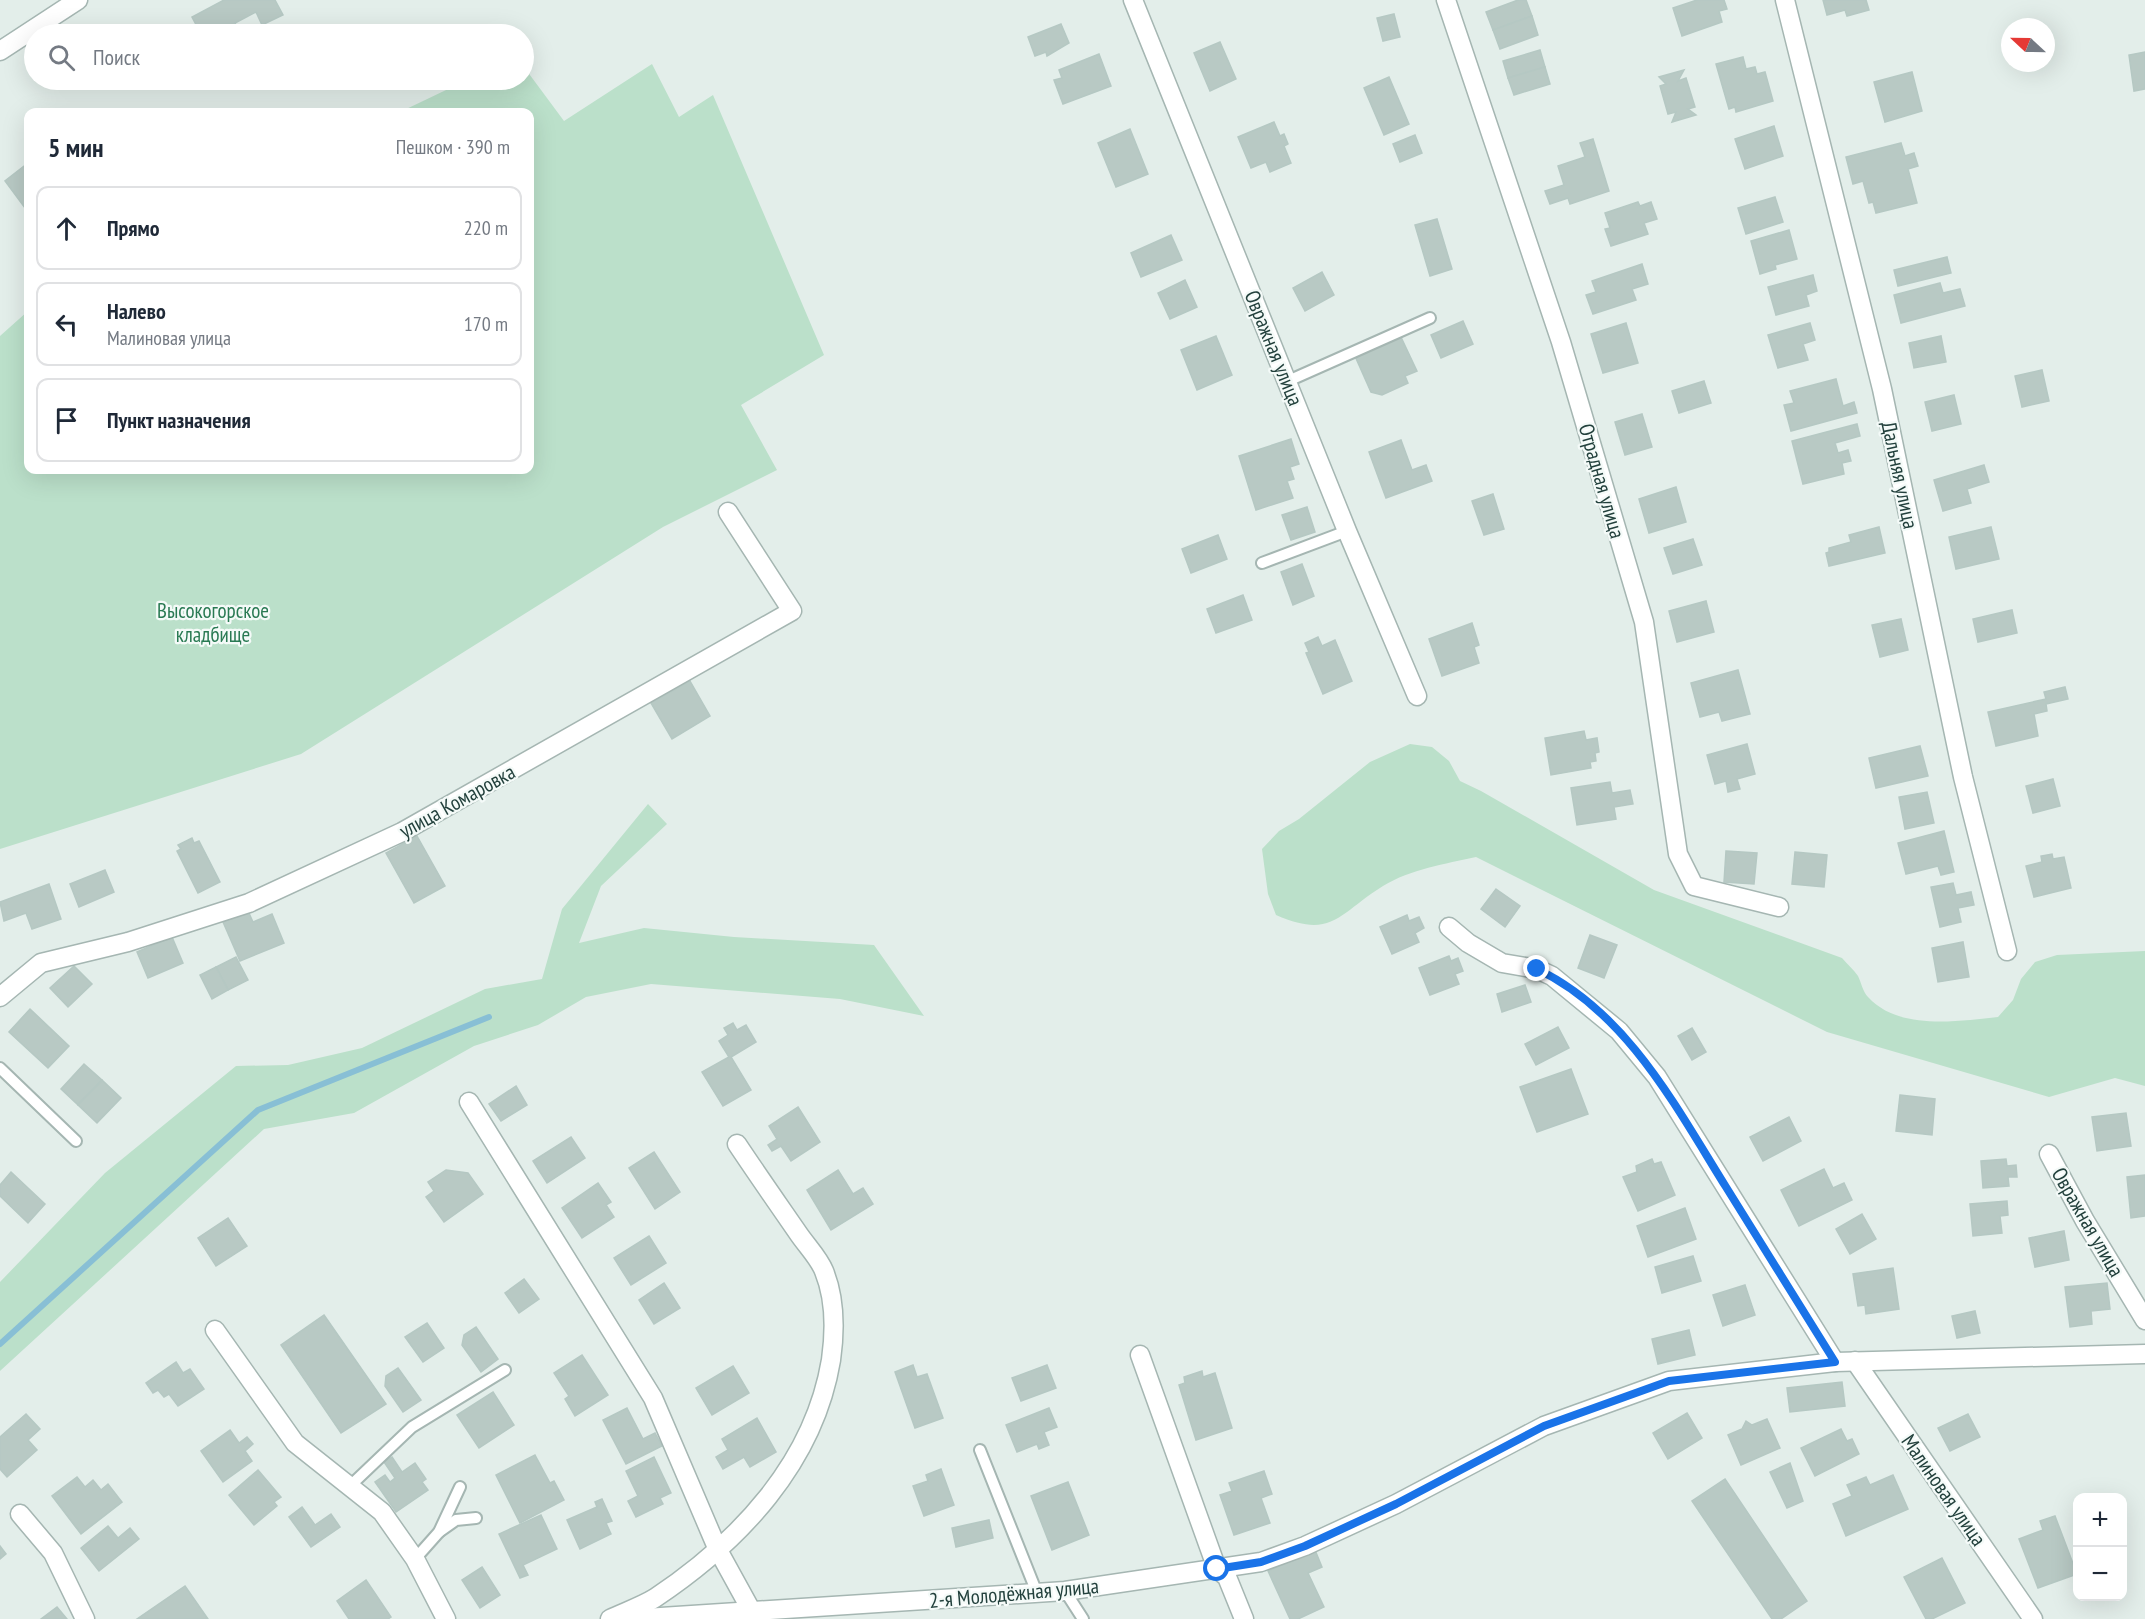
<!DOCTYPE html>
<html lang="ru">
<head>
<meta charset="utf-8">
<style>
	body { margin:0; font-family:"PT Sans Narrow",sans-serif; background:#f6f6f7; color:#1f2937 }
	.controls { position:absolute; right:18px; bottom:18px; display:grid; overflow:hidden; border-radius:12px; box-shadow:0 6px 24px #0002 }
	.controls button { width:54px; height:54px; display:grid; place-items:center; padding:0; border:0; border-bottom:2px solid #e0e1e3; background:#fff; color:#1f2937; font:30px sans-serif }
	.compass { position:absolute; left:2001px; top:18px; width:54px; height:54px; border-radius:50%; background:#fff; box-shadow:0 6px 24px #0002; rotate:292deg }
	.stop { position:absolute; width:18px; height:18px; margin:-14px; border:4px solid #1a73e8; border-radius:50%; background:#fff }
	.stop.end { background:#1a73e8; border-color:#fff; box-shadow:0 2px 6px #0008 }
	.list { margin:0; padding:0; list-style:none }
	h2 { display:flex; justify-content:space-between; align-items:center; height:78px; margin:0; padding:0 24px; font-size:26px }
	h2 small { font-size:20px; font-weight:400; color:#747a83 }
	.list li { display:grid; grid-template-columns:39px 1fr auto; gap:18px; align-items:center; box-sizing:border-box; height:84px; margin:0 12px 12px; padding:0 12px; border:2px solid #e0e1e3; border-radius:12px }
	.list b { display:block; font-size:22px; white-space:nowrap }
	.list p { margin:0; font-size:20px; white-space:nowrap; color:#747a83 }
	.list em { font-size:20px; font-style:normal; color:#747a83 }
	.icon { flex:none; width:33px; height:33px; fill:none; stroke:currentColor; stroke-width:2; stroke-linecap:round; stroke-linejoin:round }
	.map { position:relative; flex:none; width:2145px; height:1619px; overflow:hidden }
	.search { position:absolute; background:#fff; box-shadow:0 6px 24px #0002; left:24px; top:24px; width:510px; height:66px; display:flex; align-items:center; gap:15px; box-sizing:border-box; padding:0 21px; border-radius:33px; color:#747a83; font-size:22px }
	.panel { position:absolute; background:#fff; box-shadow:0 6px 24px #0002; left:24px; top:108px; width:510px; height:366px; border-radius:12px }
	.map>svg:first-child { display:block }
	.green { fill:#bbe0ca }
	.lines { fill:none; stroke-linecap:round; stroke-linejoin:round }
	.stream { stroke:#88bfd5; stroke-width:6 }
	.building { fill:#b8c9c4; stroke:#b5c8c3; stroke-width:1.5 }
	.service-casing { stroke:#a5b6b2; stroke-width:14 }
	.minor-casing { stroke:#a5b6b2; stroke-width:21 }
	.tertiary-casing { stroke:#a5b6b2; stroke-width:21 }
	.service { stroke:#fff; stroke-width:10 }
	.minor { stroke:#fff; stroke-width:18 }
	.tertiary { stroke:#fff; stroke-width:18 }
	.route { stroke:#1a73e8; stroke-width:8 }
	.labels { text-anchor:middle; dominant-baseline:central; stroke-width:4.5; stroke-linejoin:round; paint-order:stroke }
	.street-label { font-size:21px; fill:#22403c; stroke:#f4faf8 }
	.park-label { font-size:21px; fill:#297a53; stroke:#f4faf8 }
</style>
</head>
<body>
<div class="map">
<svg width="2145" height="1619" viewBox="0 0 2145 1619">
	<rect width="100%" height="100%" fill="#e3eeea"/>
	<g class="green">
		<polygon points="652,64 679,117 713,95 824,355 741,405 777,470 663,527 301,754 0,849 0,336 28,311 28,470 530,470 530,112 400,112 467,80 524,80 524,67 564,121"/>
		<path d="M1410,744L1432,747L1449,761L1460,781L1481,791L1654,890L1842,958C1847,964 1854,970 1858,976C1861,982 1863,992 1868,997C1899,1031 1958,1021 1998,1017L2013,1000L2021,979L2035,962L2057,955L2145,951V1086L2115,1078L2049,1097L1827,1032L1476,857C1445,864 1411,869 1383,886C1339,913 1333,940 1276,915L1268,894L1262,849L1279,831L1299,819L1370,762Z"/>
		<polygon points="648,804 667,824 601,886 579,943 644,928 734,937 874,945 924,1016 840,999 651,984 586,997 538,1025 474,1046 354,1113 264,1129 0,1371 0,1282 105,1173 236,1066 288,1065 362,1048 485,989 542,979 562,909"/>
	</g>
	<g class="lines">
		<polyline class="stream" points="0,1344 258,1110 489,1017"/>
	</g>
	<g class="building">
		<polygon points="224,0 275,0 283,15 262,25 256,12 235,23 241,34 201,34 192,17"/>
		<polygon points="1518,0 1526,0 1532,16 1493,30 1486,12"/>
		<polygon points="1697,0 1724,0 1727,9 1719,11 1722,22 1682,36 1673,8"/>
		<polygon points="1823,0 1866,0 1869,10 1847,16 1845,10 1827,15"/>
		<polygon points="1394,14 1400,37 1383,41 1377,18"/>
		<polygon points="1532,16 1538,35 1500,49 1493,30"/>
		<polygon points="1061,24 1069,43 1047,56 1046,52 1035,56 1028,37"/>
		<polygon points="1220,42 1236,79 1210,91 1194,53"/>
		<polygon points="1540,50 1545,67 1508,78 1503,61"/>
		<polygon points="2145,52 2145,89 2134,91 2129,55"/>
		<polygon points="1099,54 1111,86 1063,104 1054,80 1062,78 1059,70"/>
		<polygon points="1743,57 1746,69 1755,67 1757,74 1765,72 1773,101 1736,112 1735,107 1729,109 1716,64"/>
		<polygon points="1545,67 1550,84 1514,95 1508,78"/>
		<polygon points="1684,70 1678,81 1686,78 1695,107 1688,109 1696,115 1672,122 1676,112 1668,114 1660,86 1666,84 1659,77"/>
		<polygon points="1912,72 1922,111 1885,122 1874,82"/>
		<polygon points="1389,77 1409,124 1384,135 1364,88"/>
		<polygon points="1274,122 1280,136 1284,134 1288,144 1284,146 1291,163 1270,172 1266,162 1251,168 1238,137"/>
		<polygon points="1774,126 1783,156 1745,169 1735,139"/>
		<polygon points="1130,129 1148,174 1116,187 1098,143"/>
		<polygon points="1415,135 1422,153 1400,162 1393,144"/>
		<polygon points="1593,139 1609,191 1570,204 1568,198 1550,204 1545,191 1564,185 1558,166 1585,157 1580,143"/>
		<polygon points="1901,143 1905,156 1914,153 1918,166 1908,169 1917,203 1876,213 1873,202 1869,203 1863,181 1853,184 1846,157"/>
		<polygon points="28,163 28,212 5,181"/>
		<polygon points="1775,197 1783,222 1746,234 1738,208"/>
		<polygon points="1638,202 1640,206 1651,202 1657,219 1644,223 1648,234 1611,246 1605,229 1610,228 1605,213"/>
		<polygon points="1437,219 1452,269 1430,276 1415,225"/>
		<polygon points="1789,230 1797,259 1775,265 1776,269 1760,274 1751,241"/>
		<polygon points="1171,235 1182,260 1141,277 1131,253"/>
		<polygon points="1947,257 1951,273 1898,286 1894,270"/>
		<polygon points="1642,264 1648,284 1632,289 1636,300 1593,314 1586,295 1596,292 1592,281"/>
		<polygon points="1322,272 1334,295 1305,311 1293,288"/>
		<polygon points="1813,275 1817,291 1806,295 1809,306 1776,315 1768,287"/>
		<polygon points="1185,280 1197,307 1170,319 1158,293"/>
		<polygon points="1940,283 1943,293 1960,289 1965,306 1901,323 1894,295"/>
		<polygon points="1463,321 1473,344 1441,358 1431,335"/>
		<polygon points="1626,323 1638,363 1603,373 1591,334"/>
		<polygon points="1810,323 1815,340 1803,344 1808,360 1778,368 1768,335"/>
		<polygon points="1400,335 1417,371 1405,376 1408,383 1382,395 1371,392 1355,356"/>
		<polygon points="1216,336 1232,375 1197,390 1181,350"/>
		<polygon points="1941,336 1946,362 1914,368 1909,343"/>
		<polygon points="2042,370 2049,401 2022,407 2015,376"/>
		<polygon points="1836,379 1843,406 1854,402 1857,413 1791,431 1784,405 1794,403 1790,391"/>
		<polygon points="1704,381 1711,403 1679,413 1672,391"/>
		<polygon points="1954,395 1961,424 1932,431 1925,402"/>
		<polygon points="1642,414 1652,447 1625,455 1615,422"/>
		<polygon points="1857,424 1860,436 1835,443 1838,453 1848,450 1851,461 1842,463 1844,474 1803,484 1792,441"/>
		<polygon points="1291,439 1299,464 1290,467 1294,479 1287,481 1293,498 1256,510 1239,456"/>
		<polygon points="1401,440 1412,470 1426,465 1432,481 1386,498 1369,452"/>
		<polygon points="1984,465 1989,482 1967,489 1971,503 1943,511 1934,480"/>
		<polygon points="1676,487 1686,522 1649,533 1639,499"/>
		<polygon points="1493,494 1504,529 1484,535 1472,501"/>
		<polygon points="1307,507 1315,532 1291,540 1282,515"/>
		<polygon points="1879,527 1885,553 1829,566 1826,553 1829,552 1829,548 1851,542 1849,535"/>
		<polygon points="1991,527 1999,559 1956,569 1949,537"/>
		<polygon points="1218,535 1227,559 1191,573 1182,549"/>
		<polygon points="1693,539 1702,565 1673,574 1664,548"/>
		<polygon points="1302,564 1314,596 1293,605 1281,572"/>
		<polygon points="1243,595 1252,620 1216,633 1207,609"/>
		<polygon points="1706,601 1714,632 1677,642 1669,611"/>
		<polygon points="2012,610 2017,633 1978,642 1973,619"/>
		<polygon points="1901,619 1908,650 1880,657 1872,625"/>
		<polygon points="1472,623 1479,645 1474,647 1479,663 1442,676 1429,639"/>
		<polygon points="1318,637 1322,646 1335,640 1352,681 1323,694 1306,653 1309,652 1305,643"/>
		<polygon points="1738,670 1750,714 1722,721 1719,712 1700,717 1691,683"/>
		<polygon points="690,681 710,716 672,739 651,703"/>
		<polygon points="2065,687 2068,699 2046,704 2047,711 2034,714 2038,736 1996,746 1988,712 2046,699 2044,692"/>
		<polygon points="1584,731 1586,740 1597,738 1599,752 1595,753 1596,761 1590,762 1591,768 1551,775 1545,738"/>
		<polygon points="1747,744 1755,774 1737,779 1740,789 1728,792 1726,781 1715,784 1707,755"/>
		<polygon points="1920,746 1928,776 1876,788 1869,758"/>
		<polygon points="2053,779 2060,806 2033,813 2026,786"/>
		<polygon points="1610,782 1612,793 1630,790 1633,804 1614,807 1616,819 1577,825 1571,788"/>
		<polygon points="1927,792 1934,823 1905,829 1899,797"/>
		<polygon points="1944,831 1954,872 1941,875 1938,866 1906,874 1898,843"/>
		<polygon points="417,836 445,886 414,903 386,853"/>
		<polygon points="192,838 194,843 199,841 220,882 198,893 177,851 181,849 178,845"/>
		<polygon points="1726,851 1757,853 1754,884 1724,882"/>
		<polygon points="1795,852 1827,855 1824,887 1792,884"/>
		<polygon points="2052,854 2053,859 2064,857 2071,888 2034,897 2026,866 2042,862 2041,856"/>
		<polygon points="105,870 114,892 79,907 70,884"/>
		<polygon points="1953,883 1956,895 1971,892 1974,905 1958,908 1961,922 1940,927 1931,887"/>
		<polygon points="49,884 61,919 32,929 26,913 4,921 0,902"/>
		<polygon points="1496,889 1520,906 1505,927 1481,909"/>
		<polygon points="248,911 253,922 272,914 284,943 240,961 223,922"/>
		<polygon points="1407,915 1409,921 1419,917 1424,928 1415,933 1419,942 1392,954 1380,927"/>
		<polygon points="1590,935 1617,945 1604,978 1578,968"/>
		<polygon points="172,937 183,963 148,978 137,952"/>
		<polygon points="1963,942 1969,977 1938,982 1932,948"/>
		<polygon points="1449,956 1451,961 1458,958 1463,971 1455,974 1459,984 1430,995 1419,968"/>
		<polygon points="236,957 248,980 228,990 216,967"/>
		<polygon points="74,966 92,984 68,1007 50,988"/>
		<polygon points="216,967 228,990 212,999 200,975"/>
		<polygon points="1525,985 1531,1002 1502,1012 1497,994"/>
		<polygon points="30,1009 69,1046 48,1068 9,1032"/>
		<polygon points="733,1023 737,1030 746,1025 756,1042 731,1057 751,1090 723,1106 702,1072 729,1057 719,1041 728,1035 724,1028"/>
		<polygon points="1558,1027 1569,1048 1536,1065 1525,1044"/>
		<polygon points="1692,1028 1706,1052 1692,1060 1678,1036"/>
		<polygon points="84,1064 102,1080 78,1105 61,1089"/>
		<polygon points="1571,1069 1588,1114 1537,1132 1520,1087"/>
		<polygon points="102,1080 121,1098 97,1123 78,1105"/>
		<polygon points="516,1086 527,1105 501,1121 489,1104"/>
		<polygon points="1900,1095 1935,1099 1932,1135 1896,1131"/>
		<polygon points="798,1107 820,1142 791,1161 781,1146 772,1151 768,1145 777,1139 769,1126"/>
		<polygon points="2126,1113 2131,1146 2097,1151 2092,1117"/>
		<polygon points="1789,1117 1801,1141 1763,1161 1750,1137"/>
		<polygon points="571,1137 585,1158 547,1183 533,1161"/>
		<polygon points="654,1152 680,1192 655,1209 629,1168"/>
		<polygon points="1652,1159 1654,1164 1661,1162 1675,1195 1638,1211 1623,1177 1637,1172 1636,1166"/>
		<polygon points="2006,1159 2007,1166 2016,1165 2017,1177 2008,1177 2009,1186 1983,1188 1981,1161"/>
		<polygon points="1824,1169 1833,1188 1844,1183 1852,1200 1799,1226 1781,1190"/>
		<polygon points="446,1170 468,1173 483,1194 444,1222 426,1197 434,1191 428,1182"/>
		<polygon points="838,1170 853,1194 863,1188 873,1204 831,1230 807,1190"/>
		<polygon points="11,1172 45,1204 28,1223 0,1196 0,1185"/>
		<polygon points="2145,1175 2145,1216 2131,1218 2127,1177"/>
		<polygon points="598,1183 611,1202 606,1205 614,1217 582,1238 562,1208"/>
		<polygon points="2007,1201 2008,1215 2000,1216 2002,1233 1973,1236 1970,1204"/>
		<polygon points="1685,1208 1696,1239 1648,1257 1637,1226"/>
		<polygon points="1862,1214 1876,1239 1850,1254 1836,1229"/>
		<polygon points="228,1218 247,1246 216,1266 198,1238"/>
		<polygon points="2064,1231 2069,1260 2035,1267 2029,1238"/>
		<polygon points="649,1236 666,1263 631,1285 614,1258"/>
		<polygon points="1693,1256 1701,1281 1662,1293 1655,1267"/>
		<polygon points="1893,1268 1899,1309 1866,1314 1865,1305 1858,1306 1853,1274"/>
		<polygon points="524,1279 539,1299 519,1313 505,1293"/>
		<polygon points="664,1283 680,1308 654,1324 639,1300"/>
		<polygon points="2107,1283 2110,1309 2091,1311 2092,1324 2070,1327 2065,1287"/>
		<polygon points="1745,1285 1755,1315 1723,1326 1713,1295"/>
		<polygon points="1975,1311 1980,1333 1957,1338 1952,1316"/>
		<polygon points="324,1315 386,1404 341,1433 281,1345"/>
		<polygon points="427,1323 444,1348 423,1362 405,1337"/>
		<polygon points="476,1327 498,1359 481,1372 462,1345 464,1335"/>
		<polygon points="1689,1330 1695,1355 1658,1364 1652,1339"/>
		<polygon points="582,1355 608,1395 575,1416 565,1399 569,1396 554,1373"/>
		<polygon points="176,1362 183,1373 190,1369 204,1389 178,1406 169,1394 164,1397 158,1390 153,1393 146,1383"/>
		<polygon points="913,1365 917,1377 927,1374 943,1418 915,1428 895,1372"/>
		<polygon points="1047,1365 1056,1388 1021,1401 1012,1378"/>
		<polygon points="733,1366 749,1393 712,1415 696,1388"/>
		<polygon points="398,1368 421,1400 403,1412 385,1386 386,1376"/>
		<polygon points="1202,1371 1203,1377 1215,1373 1232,1428 1196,1440 1179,1385 1185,1383 1184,1377"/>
		<polygon points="1842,1382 1845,1406 1790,1412 1787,1388"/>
		<polygon points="493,1392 514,1425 479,1448 457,1415"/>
		<polygon points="627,1408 643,1439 655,1433 662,1446 626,1464 603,1420"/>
		<polygon points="1049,1408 1057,1427 1044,1432 1049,1445 1039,1449 1037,1444 1017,1452 1006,1425"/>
		<polygon points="1687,1413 1702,1438 1668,1459 1653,1433"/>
		<polygon points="26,1414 40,1429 28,1440 37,1450 7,1477 0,1469 0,1437"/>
		<polygon points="1968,1414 1980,1437 1950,1451 1938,1428"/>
		<polygon points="757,1418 776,1452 750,1467 744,1457 723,1469 716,1457 728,1450 722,1439"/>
		<polygon points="1767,1419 1780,1448 1741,1465 1728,1435 1742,1429 1746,1421 1752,1425"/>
		<polygon points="1841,1429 1847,1441 1852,1439 1859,1454 1815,1476 1801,1448"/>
		<polygon points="230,1430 239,1443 247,1437 253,1444 245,1451 252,1461 223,1482 201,1451"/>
		<polygon points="535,1455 550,1483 554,1481 564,1500 520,1523 496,1475"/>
		<polygon points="392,1457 402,1472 415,1463 426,1479 422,1482 428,1490 396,1512 375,1482 385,1475 390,1482 395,1478 384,1462"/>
		<polygon points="654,1457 671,1493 660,1498 663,1504 636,1517 628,1501 638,1496 626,1471"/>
		<polygon points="1790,1463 1803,1501 1787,1508 1770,1472"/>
		<polygon points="941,1469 954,1505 924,1516 913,1486 928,1481 926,1475"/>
		<polygon points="258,1470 281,1497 274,1502 277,1506 254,1525 229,1495"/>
		<polygon points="1264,1471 1272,1494 1261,1498 1270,1523 1234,1535 1220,1495 1232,1491 1229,1483"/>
		<polygon points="1893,1475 1908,1509 1846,1536 1833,1504 1852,1496 1847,1485 1866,1477 1870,1485"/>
		<polygon points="77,1477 85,1487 93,1480 101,1490 108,1484 122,1502 81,1534 52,1496"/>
		<polygon points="1725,1479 1807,1601 1781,1619 1772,1619 1692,1501"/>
		<polygon points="1068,1482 1089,1535 1052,1550 1031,1496"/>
		<polygon points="602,1499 612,1521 606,1523 611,1534 580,1549 567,1520 597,1507 595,1502"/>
		<polygon points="302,1507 315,1525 331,1514 340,1527 311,1547 289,1517"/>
		<polygon points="541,1515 557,1549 523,1565 528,1575 520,1578 499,1534"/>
		<polygon points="2055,1516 2077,1574 2038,1588 2019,1539 2043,1530 2040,1521"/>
		<polygon points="989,1520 993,1538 956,1547 952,1528"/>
		<polygon points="108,1526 118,1538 130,1528 139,1539 99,1571 81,1548"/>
		<polygon points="0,1546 6,1554 0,1559"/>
		<polygon points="1315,1550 1322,1567 1308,1573 1324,1607 1298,1619 1290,1619 1268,1571"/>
		<polygon points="1942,1558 1965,1603 1932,1619 1926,1619 1904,1577"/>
		<polygon points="482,1567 500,1595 480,1608 462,1580"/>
		<polygon points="366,1580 391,1617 388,1619 349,1619 337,1601"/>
		<polygon points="185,1586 208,1619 137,1619"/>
		<polygon points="57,1607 67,1619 41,1619"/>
	</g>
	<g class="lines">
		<g class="service-casing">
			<g id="service">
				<polyline points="1288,381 1430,318"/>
				<polyline points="1262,563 1347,531"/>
				<polyline points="0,1068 76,1141"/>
				<polyline points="980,1450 1037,1593"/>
				<polyline points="350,1486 412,1427 505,1370"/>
				<polyline points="439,1532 456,1520 476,1518"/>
				<polyline points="415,1559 439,1532 460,1487"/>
				<polyline points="1065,1591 1083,1619"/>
			</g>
		</g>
		<g class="minor-casing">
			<g id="minor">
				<polyline points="1133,0 1347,531 1417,696"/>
				<polyline points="1446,0 1561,342 1644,622 1678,854 1694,886 1779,907"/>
				<polyline points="1785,0 1882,389 1963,777 2007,951"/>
				<polyline points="1449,927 1468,943 1502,963 1537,969 1552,976 1619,1031 1657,1077 1835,1362"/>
				<polyline points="0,997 41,963 128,942 249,903 402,832 792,611 728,512"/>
				<polyline points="469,1102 653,1398 718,1550 751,1610"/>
				<polyline points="2049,1154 2085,1221 2145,1320"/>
				<polyline points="215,1330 295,1443 382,1512 415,1559 446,1619"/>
				<polyline points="1140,1355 1217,1569 1227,1577 1244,1619"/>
				<polyline points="1855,1361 2033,1619"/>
				<polyline points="20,1514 53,1553 85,1619"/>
				<path d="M610,1619C625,1612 642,1606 655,1598C739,1542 814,1463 831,1360C835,1332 835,1298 824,1271C819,1258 806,1245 798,1233C778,1204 757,1174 737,1144"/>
				<polyline points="630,1619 1065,1591 1261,1562 1305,1546 1396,1504 1544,1426 1669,1381 1835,1362 2145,1354"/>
			</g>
		</g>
		<g class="tertiary-casing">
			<polyline id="tertiary" points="0,51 78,0"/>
		</g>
		<use href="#service" class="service"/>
		<use href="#minor" class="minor"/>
		<use href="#tertiary" class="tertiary"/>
	</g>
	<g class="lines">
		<path class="route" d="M1217,1569L1261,1562L1305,1546L1396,1504L1544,1426L1669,1381L1835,1362C1799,1304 1762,1245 1726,1187C1676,1107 1627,1012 1537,969"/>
	</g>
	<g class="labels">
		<g class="street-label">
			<text transform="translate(1274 348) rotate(68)">Овражная улица</text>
			<text transform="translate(1900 475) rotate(78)">Дальняя улица</text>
			<text transform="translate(1602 481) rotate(74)">Отрадная улица</text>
			<text transform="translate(457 801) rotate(-29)">улица Комаровка</text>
			<text transform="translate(2088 1222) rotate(60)">Овражная улица</text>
			<text transform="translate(1944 1490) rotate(55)">Малиновая улица</text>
			<text transform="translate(1014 1593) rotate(-5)">2-я Молодёжная улица</text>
		</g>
		<g class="park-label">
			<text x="213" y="610">Высокогорское<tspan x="213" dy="24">кладбище</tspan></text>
		</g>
	</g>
</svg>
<div class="controls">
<button>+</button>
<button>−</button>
</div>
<svg class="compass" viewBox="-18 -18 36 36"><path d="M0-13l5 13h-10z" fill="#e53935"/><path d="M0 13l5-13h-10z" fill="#747a83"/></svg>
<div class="stop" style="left:1217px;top:1569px"></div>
<div class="stop end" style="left:1537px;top:969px"></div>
<div class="search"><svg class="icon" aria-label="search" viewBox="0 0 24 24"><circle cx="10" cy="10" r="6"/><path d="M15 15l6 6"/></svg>Поиск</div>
<section class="panel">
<h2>5 мин<small>Пешком · 390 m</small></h2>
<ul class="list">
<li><svg class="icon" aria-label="ahead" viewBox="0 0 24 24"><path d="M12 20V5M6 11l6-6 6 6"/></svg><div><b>Прямо</b></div><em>220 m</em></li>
<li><svg class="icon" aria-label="left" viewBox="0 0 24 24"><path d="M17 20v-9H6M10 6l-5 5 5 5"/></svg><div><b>Налево</b><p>Малиновая улица</p></div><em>170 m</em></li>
<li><svg class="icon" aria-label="arrive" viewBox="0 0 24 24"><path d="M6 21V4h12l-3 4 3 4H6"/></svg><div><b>Пункт назначения</b></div></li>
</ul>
</section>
</div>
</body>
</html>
